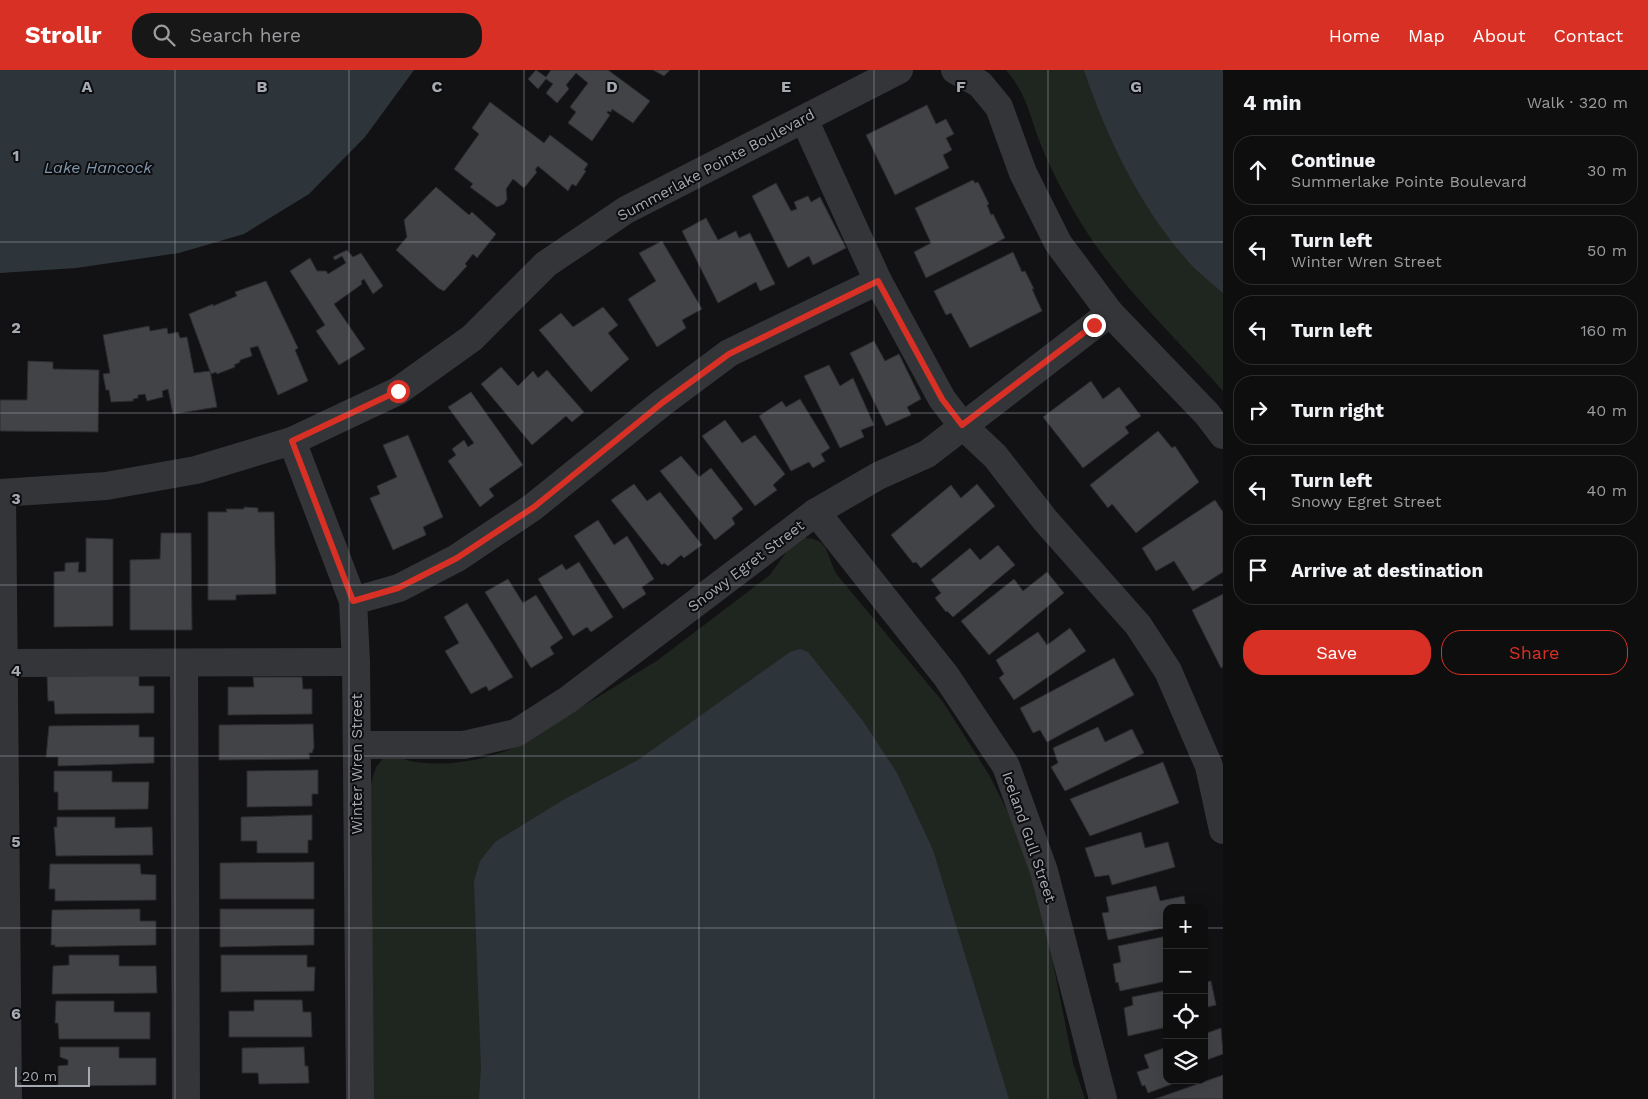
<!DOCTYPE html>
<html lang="en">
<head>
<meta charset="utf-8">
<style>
	body { margin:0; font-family:"Work Sans",sans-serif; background:#171718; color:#f1f3f6 }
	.controls { position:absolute; right:15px; bottom:15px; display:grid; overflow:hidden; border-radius:10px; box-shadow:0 5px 20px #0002 }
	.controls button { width:45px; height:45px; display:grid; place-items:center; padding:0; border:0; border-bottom:1px solid #2e2e2f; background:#0e0e0f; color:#f1f3f6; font:25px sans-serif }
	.scale { position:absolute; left:15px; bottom:12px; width:75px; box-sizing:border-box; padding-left:5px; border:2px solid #a5aab3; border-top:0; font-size:14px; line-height:18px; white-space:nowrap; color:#a5aab3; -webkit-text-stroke:4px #0d0d0f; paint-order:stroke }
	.stop { position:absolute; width:15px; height:15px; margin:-11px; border:4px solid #d93025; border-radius:50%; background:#fff }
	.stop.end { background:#d93025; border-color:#fff; box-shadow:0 1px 5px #0008 }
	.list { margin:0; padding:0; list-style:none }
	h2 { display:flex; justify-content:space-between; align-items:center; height:65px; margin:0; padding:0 20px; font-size:21px }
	h2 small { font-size:16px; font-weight:400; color:#9b9c9e }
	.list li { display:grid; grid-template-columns:32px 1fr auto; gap:15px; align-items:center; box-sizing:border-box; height:70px; margin:0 10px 10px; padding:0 10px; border:1px solid #2e2e2f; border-radius:20px }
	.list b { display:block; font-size:19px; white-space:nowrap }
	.list p { margin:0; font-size:16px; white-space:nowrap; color:#9b9c9e }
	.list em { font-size:16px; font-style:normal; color:#9b9c9e }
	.actions { display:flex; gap:10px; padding:15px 20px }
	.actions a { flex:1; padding:11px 0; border:1px solid #d93025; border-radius:20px; text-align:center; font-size:18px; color:#d93025 }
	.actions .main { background:#d93025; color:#fff }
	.icon { flex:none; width:28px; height:28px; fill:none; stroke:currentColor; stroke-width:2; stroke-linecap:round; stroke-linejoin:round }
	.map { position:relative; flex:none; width:1223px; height:1029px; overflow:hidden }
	header { display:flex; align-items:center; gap:30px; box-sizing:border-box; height:70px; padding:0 25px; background:#d93025; color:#fff }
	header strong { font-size:24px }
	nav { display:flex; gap:28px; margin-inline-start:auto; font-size:18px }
	.search { width:350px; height:45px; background:#171718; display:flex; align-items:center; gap:12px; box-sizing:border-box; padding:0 18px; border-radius:20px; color:#9b9c9e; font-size:19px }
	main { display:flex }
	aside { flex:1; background:#0e0e0f }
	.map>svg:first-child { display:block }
	.green { fill:#1f2620 }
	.water { fill:#2d353b }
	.building { fill:#424347; stroke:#2d2d30 }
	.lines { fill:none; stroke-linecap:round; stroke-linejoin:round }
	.minor { stroke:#343538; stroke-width:28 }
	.route { stroke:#d93025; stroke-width:6 }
	.grid { fill:none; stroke:#a5aab3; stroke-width:1; stroke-opacity:0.55 }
	.labels { text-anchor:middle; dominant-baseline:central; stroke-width:4; stroke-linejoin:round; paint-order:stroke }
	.street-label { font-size:15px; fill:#a5aab3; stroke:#0d0d0f }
	.water-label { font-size:16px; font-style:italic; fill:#7f97ab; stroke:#0d0d0f }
	.grid-label { font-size:16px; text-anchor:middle; font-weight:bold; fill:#a5aab3; stroke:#0d0d0f; stroke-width:4; stroke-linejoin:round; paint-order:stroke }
</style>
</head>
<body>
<header>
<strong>Strollr</strong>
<div class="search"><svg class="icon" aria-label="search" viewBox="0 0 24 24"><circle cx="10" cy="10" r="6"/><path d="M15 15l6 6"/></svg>Search here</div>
<nav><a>Home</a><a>Map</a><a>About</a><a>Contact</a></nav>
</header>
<main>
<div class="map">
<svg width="1223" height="1029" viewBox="0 0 1223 1029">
	<rect width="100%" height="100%" fill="#121214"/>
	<g class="green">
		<path d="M1006,0H1223V321C1171,262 1115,212 1075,143C1063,122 1050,98 1041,75C1029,45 1028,26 1006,0Z"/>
		<path d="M801,468C832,467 825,487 838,506L943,632L988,703L1009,744L1040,827L1073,993L1085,1029H371L370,717L376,697L386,685C397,684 405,691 416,692C451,697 488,690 520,675L658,590L770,505L792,474Z"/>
	</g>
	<g class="water">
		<polygon points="0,0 414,0 365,67 309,124 244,164 179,183 76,198 0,203"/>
		<path d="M1084,0H1223V223C1211,212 1197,202 1187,190C1139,135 1107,68 1084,0Z"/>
		<polygon points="800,579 808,582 863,651 897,703 933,780 1009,1029 479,1029 481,998 474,811 480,791 495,772 563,730 638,690 790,582"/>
	</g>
	<g class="building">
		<polygon points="536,0 546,7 551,0 608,0 650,31 633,53 612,39 611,42 608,41 607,43 610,45 592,71 568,53 576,42 570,37 588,13 576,3 566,15 569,19 557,33 546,23 553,14 546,9 538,19 528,9"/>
		<polygon points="653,0 670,0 664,6"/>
		<polygon points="490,32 544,73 550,65 588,94 584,100 586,101 576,116 572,114 568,121 538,96 535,100 537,102 524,118 513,109 506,119 507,129 504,134 497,137 470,117 473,114 454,99 479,64 472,58"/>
		<polygon points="927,35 936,54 946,49 954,64 946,68 952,80 943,85 949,98 895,125 866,65"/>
		<polygon points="973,110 975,113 978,112 989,134 987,135 991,145 993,144 1005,168 926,208 914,182 931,173 915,138"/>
		<polygon points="776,113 791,141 797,139 794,132 808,126 811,132 820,127 846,178 813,195 809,186 788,198 752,126"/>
		<polygon points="436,117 469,145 472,142 496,164 477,188 473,184 465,194 467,196 444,221 438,218 396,180 407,167 404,150"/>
		<polygon points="706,148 718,170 736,161 739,168 750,163 775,214 760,221 756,212 718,233 682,161"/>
		<polygon points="662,171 702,239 682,250 686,258 657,277 628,229 656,211 639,183"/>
		<polygon points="347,180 353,187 361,183 383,216 373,224 364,209 361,211 362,214 334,234 365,279 339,295 316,261 325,255 290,201 310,188 317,201 326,201 328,204 346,193 342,186 335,190 333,187"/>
		<polygon points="1013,182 1022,202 1025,201 1034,219 1032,219 1042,241 970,278 951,243 946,245 934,221"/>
		<polygon points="266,211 298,278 295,280 308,311 278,325 258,276 250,278 252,286 240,290 240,292 234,295 235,297 217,304 216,302 211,304 189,244 213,234 213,236 237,226 235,222"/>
		<polygon points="603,237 618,255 608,263 629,289 591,322 539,260 561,243 573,257"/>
		<polygon points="149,256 150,261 167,258 168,264 178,262 180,268 187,267 194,303 210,301 217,337 173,344 168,319 162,321 163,327 147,331 145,324 138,325 138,328 133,329 133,331 111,332 109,320 106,320 103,304 110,303 103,265"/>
		<polygon points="874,271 885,291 899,284 921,329 907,337 911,345 886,356 850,283"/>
		<polygon points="28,291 53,292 53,299 99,300 98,362 0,361 0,330 27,330"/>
		<polygon points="829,295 840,316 853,308 874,355 861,360 864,367 840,378 804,306"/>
		<polygon points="501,297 518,316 533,301 538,308 547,300 584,342 572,352 566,346 532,375 481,314"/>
		<polygon points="1091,311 1103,329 1119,317 1141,346 1125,357 1129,363 1083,398 1043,347"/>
		<polygon points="471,322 523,395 489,419 494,426 480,437 448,391 456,385 452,379 464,370 468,377 474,373 448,337"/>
		<polygon points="800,329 830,378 821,384 825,391 813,398 809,392 791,401 759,346 782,331 786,337"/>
		<polygon points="725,350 742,373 755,365 785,404 773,415 777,420 755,436 702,366"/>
		<polygon points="1158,361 1172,378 1175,376 1199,412 1136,463 1112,434 1108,438 1090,415"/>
		<polygon points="408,365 443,447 423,457 426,465 393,480 370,428 380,424 377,416 397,407 383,375"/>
		<polygon points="681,386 699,407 711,398 743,439 732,448 735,454 715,470 660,401"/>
		<polygon points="634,414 647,431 660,422 702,475 684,488 681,485 668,496 664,493 662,495 611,430"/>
		<polygon points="977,414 995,436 921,498 916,492 913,493 891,465 951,415 961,428"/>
		<polygon points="1215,430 1223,442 1223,502 1193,521 1174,491 1156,501 1142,478"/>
		<polygon points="244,437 258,438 258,442 274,442 276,524 236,525 236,530 208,530 208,442 227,442 226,439 244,439"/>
		<polygon points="598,450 614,475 627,466 654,509 642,517 646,524 623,539 574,466"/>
		<polygon points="161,463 191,463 192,560 130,560 130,490 160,489"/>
		<polygon points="86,468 113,469 113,556 54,557 54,502 65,501 65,493 79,492 78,502 86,502"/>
		<polygon points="998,475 1015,495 953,547 947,541 946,542 935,528 941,523 931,510 970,478 980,490"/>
		<polygon points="579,492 613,547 591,562 587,557 573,566 538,509 562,494 566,500"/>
		<polygon points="1047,502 1064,523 989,585 961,551 1014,509 1023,521"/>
		<polygon points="508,509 523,533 536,525 563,568 550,577 554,584 531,598 485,522"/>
		<polygon points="1223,524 1223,597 1221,598 1192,540"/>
		<polygon points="467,533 513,607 489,621 486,616 471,624 445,581 459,573 444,547"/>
		<polygon points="1070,558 1086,581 1014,630 999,608 1004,604 996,590 1038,562 1047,575"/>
		<polygon points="1114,588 1134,625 1047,672 1040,660 1033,663 1020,638"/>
		<polygon points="139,605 139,616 154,616 154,643 55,644 54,631 48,631 47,606"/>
		<polygon points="253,607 302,607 303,619 312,619 312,644 228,645 228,617 254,617"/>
		<polygon points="313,654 314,677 312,683 309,683 310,689 219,690 219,655"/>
		<polygon points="139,655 139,667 154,667 154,693 58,696 58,687 46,687 49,656"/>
		<polygon points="1098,657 1105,672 1132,659 1144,683 1065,721 1051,697 1058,693 1053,678"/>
		<polygon points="1163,692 1179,733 1090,766 1070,729"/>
		<polygon points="318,700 318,724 312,724 312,736 247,737 247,701"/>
		<polygon points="54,701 112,701 112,712 149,712 148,739 58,740 58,722 54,722"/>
		<polygon points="312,745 312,770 308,770 308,783 257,783 257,771 241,771 241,747"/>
		<polygon points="57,747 115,747 115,758 152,757 153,785 56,786 54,757 57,757"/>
		<polygon points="1141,762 1145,778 1168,772 1175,797 1112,815 1109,805 1095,807 1085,778"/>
		<polygon points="314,792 314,829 220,829 220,793"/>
		<polygon points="50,794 140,794 141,804 156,805 156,830 55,831 55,819 49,819"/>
		<polygon points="1156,816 1160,831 1184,826 1186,838 1167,838 1167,857 1108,870 1102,843 1109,842 1106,827"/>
		<polygon points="140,839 140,851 156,851 156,875 55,877 55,875 51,875 52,840"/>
		<polygon points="220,839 314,839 314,875 220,877"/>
		<polygon points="1167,866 1167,911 1120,921 1118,912 1116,913 1113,894 1121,892 1118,876"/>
		<polygon points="69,885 119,885 119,896 156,896 157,923 52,924 53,896 69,895"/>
		<polygon points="221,885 307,885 307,897 315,897 314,921 221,922"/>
		<polygon points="1211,911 1216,935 1204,938 1204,912"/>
		<polygon points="1167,920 1167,957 1128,966 1124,938 1133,935 1132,927"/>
		<polygon points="254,930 302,930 303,942 311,942 312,967 229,967 229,941 254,941"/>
		<polygon points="56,931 114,931 114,942 150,942 150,969 59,969 58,953 55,953"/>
		<polygon points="1221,958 1223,984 1204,991 1204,964"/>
		<polygon points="60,977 119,977 119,988 156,988 156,1015 58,1016 58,996 68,995 68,990 60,987"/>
		<polygon points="304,977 305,996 308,996 309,1013 259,1014 258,1003 242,1003 242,978"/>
		<polygon points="1167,977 1167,1010 1183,1010 1148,1023 1145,1015 1142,1016 1137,1002 1149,998 1144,985"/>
		<polygon points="1223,1005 1223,1029 1155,1029"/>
	</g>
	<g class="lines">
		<g class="minor">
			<polyline points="955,0 980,14 999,37 1023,103 1058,173 1110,243 1207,344 1223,365"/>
			<polyline points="804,49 878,211 942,329 962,355 995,386 1045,450 1138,555 1168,601 1209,696 1223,760"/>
			<polyline points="292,371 353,531 356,592 360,1029"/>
			<polyline points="0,423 106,416 196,400 292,371 398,321 472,268 546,194 626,140 899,0"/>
			<polyline points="2,423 8,1029"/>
			<polyline points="816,442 946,606 1006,696 1044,801 1103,1029"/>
			<polyline points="353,531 399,518 457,488 533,437 662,333 729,283 878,211"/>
			<polyline points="0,593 356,592"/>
			<polyline points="184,593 186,1029"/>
			<polyline points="357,675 464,675 516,663 569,629 816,442 878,406 927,384 1110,243"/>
		</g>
	</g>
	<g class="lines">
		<polyline class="route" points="398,321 292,371 353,531 398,518 457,488 534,437 662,333 729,284 878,211 942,329 962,355 1094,255"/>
	</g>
	<path class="grid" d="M175,0V1029M349,0V1029M524,0V1029M699,0V1029M874,0V1029M1048,0V1029M0,172H1223M0,343H1223M0,515H1223M0,686H1223M0,858H1167M1204,858H1223"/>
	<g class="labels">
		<g class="street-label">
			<text transform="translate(716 95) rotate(-28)">Summerlake Pointe Boulevard</text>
			<text transform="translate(746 496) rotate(-37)">Snowy Egret Street</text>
			<text transform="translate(357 694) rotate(-90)">Winter Wren Street</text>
			<text transform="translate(1029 767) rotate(71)">Iceland Gull Street</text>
		</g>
		<g class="water-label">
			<text x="98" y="97">Lake Hancock</text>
		</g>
	</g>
	<g class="grid-label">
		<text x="87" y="22">A</text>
		<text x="262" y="22">B</text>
		<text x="437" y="22">C</text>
		<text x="612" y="22">D</text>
		<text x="786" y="22">E</text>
		<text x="961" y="22">F</text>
		<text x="1136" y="22">G</text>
		<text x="16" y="91">1</text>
		<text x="16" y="263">2</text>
		<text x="16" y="434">3</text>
		<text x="16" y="606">4</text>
		<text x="16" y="777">5</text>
		<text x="16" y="949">6</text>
	</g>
</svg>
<div class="controls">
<button>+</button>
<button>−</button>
<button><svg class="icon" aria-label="locate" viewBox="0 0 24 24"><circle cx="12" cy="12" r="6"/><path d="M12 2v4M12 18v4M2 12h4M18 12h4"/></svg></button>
<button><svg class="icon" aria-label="layers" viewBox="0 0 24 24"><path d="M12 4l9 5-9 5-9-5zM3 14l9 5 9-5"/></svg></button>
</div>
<div class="scale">20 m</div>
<div class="stop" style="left:398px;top:321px"></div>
<div class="stop end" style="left:1094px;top:255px"></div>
</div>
<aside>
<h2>4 min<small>Walk · 320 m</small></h2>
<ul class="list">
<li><svg class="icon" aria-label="ahead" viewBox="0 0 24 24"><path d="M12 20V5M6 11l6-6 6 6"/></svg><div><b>Continue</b><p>Summerlake Pointe Boulevard</p></div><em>30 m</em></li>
<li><svg class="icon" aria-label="left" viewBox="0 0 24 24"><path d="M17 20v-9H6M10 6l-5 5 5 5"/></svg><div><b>Turn left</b><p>Winter Wren Street</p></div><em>50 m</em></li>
<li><svg class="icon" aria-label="left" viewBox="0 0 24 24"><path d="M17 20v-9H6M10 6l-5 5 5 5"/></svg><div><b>Turn left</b></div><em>160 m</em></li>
<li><svg class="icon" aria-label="right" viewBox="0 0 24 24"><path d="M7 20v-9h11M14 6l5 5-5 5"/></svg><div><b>Turn right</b></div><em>40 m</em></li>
<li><svg class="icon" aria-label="left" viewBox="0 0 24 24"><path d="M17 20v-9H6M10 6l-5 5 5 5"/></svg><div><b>Turn left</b><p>Snowy Egret Street</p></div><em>40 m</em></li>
<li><svg class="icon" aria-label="arrive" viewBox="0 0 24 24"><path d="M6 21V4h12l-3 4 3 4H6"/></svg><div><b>Arrive at destination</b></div></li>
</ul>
<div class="actions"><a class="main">Save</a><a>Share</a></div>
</aside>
</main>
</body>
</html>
